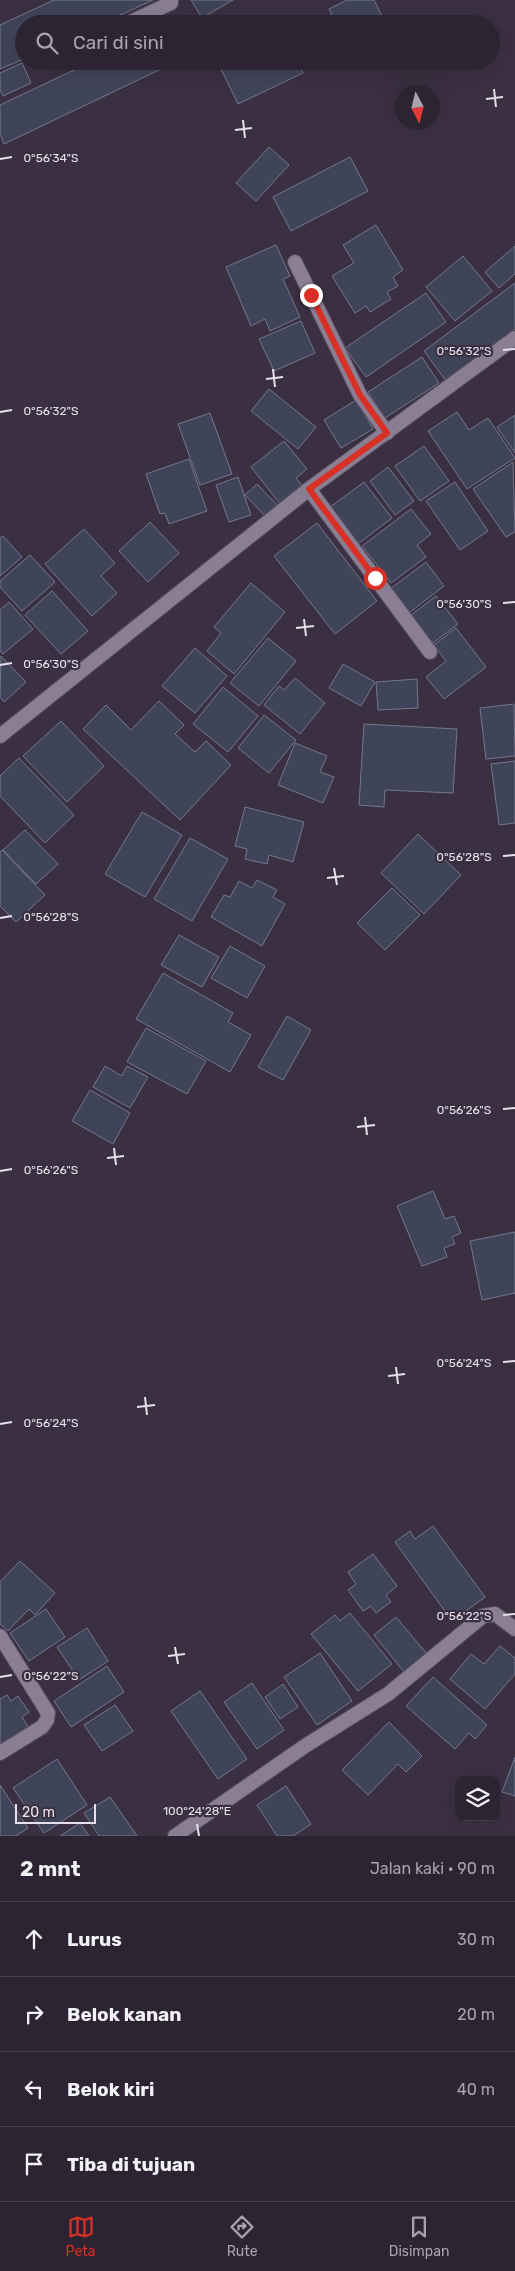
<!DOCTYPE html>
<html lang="id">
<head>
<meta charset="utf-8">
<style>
	body { margin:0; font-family:Rubik,sans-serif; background:#38303e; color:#f1f3f6 }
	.controls { position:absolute; right:15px; bottom:15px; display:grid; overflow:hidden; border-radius:10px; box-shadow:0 5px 20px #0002 }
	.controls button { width:45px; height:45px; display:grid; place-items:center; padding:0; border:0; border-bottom:1px solid #48414d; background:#2c2432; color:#f1f3f6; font:25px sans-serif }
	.compass { position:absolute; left:395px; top:85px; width:45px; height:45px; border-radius:50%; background:#2c2432; box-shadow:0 5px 20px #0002; rotate:173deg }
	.scale { position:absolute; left:15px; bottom:12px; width:81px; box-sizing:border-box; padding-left:5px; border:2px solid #e7e0ec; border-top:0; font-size:14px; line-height:18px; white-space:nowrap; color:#e7e0ec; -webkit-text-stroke:4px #3b3042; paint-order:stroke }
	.stop { position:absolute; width:15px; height:15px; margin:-11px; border:4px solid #d93025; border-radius:50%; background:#fff }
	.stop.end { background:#d93025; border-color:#fff; box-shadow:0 1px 5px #0008 }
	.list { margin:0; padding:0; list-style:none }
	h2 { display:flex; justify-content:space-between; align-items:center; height:65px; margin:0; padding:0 20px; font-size:21px }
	h2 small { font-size:16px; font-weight:400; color:#a6a4ac }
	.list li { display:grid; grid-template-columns:32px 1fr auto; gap:15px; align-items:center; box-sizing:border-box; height:75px; padding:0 20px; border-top:1px solid #48414d }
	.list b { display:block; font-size:19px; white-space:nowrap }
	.list em { font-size:16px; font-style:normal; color:#a6a4ac }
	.icon { flex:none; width:28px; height:28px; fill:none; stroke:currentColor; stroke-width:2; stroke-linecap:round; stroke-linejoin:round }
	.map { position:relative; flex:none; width:515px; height:1836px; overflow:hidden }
	.search { position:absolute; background:#2c2432; box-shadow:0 5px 20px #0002; left:15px; right:15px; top:15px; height:55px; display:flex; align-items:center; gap:12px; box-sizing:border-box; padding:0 18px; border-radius:28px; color:#a6a4ac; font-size:19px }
	.sheet { height:365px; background:#2c2432 }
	nav { display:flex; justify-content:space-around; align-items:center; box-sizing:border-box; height:70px; border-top:1px solid #48414d; background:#2c2432; font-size:14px; color:#a6a4ac }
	nav a { display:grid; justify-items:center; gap:2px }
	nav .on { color:#d93025 }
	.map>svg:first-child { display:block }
	.building { fill:#404458; stroke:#73788e }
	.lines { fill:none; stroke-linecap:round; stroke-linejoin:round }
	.service-casing { stroke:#554c5c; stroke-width:16 }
	.minor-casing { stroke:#554c5c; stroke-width:16 }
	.tertiary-casing { stroke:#554c5c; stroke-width:16 }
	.service { stroke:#8a7e93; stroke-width:14 }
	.minor { stroke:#8a7e93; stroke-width:14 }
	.tertiary { stroke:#8a7e93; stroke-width:14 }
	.route { stroke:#d93025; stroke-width:6 }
	.ticks { fill:none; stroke:#e7e0ec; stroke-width:2 }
	.ticks-label { font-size:12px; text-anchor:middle; fill:#e7e0ec; stroke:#3b3042; stroke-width:4.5; stroke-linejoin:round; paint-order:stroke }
</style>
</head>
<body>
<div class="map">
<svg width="515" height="1836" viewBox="0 0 515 1836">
	<rect width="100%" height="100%" fill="#3b3042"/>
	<g class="building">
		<polygon points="54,0 153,0 101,24 24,24 24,59 0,69 0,25"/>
		<polygon points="191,0 233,0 202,18"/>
		<polygon points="347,0 374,0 386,24 336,24 329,9"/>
		<polygon points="93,61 178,61 4,144 0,134 0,105"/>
		<polygon points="217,61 298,61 303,73 238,104"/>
		<polygon points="22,63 31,83 3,96 0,89 0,73"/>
		<polygon points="269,147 289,165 256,201 236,183"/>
		<polygon points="350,157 368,191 291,231 273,197"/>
		<polygon points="376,225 403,270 393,277 398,286 387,292 391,299 370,312 366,306 355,313 332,276 354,263 343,245"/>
		<polygon points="276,245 290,276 283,279 300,317 270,331 265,319 251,326 226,267"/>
		<polygon points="515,246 515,274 499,288 485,272"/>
		<polygon points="463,256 492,291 455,321 426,287"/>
		<polygon points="515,283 515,329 446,381 424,351"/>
		<polygon points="426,293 446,322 366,377 345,348"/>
		<polygon points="301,321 315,353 274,371 259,339"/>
		<polygon points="422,357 439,383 385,418 368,392"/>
		<polygon points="269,389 316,427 298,449 251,411"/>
		<polygon points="356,400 373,429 341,448 324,420"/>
		<polygon points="457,412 469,430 488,418 515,458 467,489 428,431"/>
		<polygon points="210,413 232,474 200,485 178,424"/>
		<polygon points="515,415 515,453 497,427"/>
		<polygon points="284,441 307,469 296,478 304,488 281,505 251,467"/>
		<polygon points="424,446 449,481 420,501 395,466"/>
		<polygon points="189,459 207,511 169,524 165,513 160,514 146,474"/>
		<polygon points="513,462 515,532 506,537 473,489"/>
		<polygon points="388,467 414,501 395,515 370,481"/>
		<polygon points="238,477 251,515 229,522 216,485"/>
		<polygon points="364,482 392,518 358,544 330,507"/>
		<polygon points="455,482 488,531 460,550 426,501"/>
		<polygon points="257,484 279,507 267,518 245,495"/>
		<polygon points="411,509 431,534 417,545 426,557 391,583 362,546"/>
		<polygon points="150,522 179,553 148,582 119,551"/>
		<polygon points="317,523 377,601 335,634 274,556"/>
		<polygon points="84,529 115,563 101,576 117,593 92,616 45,564"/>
		<polygon points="3,536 22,557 0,576 0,538"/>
		<polygon points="30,555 55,582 22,611 0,587 0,581"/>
		<polygon points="426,562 444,586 409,613 390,589"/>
		<polygon points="251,583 285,612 234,674 207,651 221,633 214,627"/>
		<polygon points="52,591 88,631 61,654 25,615"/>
		<polygon points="436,596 458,624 433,643 411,615"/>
		<polygon points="9,602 33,629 3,654 0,651 0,610"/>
		<polygon points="456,628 486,667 444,699 426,677 446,661 434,645"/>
		<polygon points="268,638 296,661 259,706 230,683"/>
		<polygon points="195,648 227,676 195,713 162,686"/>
		<polygon points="1,656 26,682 4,702 0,697"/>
		<polygon points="343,664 375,682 361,706 329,688"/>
		<polygon points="295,678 325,703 300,734 264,705 279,686 284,690"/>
		<polygon points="417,679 418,708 378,710 376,682"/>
		<polygon points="223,687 258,716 228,752 193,724"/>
		<polygon points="159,701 184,725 175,734 195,752 206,741 231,765 180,820 83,729 106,705 131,730"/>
		<polygon points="514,704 515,756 486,759 480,708"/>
		<polygon points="264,715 296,740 269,773 238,748"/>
		<polygon points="61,721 104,766 67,802 23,756"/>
		<polygon points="364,724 457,729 453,793 385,790 384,807 359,805"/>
		<polygon points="295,743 327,756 320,772 334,777 323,803 278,785"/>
		<polygon points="19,758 74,815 45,843 0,796 0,776"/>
		<polygon points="515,761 515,823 499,825 491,764"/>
		<polygon points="245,807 304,822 293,862 269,855 267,864 245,859 247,849 235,846"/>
		<polygon points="142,812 182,835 145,897 105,874"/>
		<polygon points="25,830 58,864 36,884 3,850"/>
		<polygon points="418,834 461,875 424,914 381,873"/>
		<polygon points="190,838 228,859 192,921 154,899"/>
		<polygon points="2,850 45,895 16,922 0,906 0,852"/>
		<polygon points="257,880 277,890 273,897 285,904 262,946 211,917 224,895 230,897 239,881 252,888"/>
		<polygon points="392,888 420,915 385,950 357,923"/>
		<polygon points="179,935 219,957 202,987 161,965"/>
		<polygon points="230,946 265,966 247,998 211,978"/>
		<polygon points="163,973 233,1013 228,1022 251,1035 230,1072 136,1019"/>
		<polygon points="287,1016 311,1030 283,1080 258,1067"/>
		<polygon points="146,1028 206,1061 187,1094 127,1062"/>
		<polygon points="105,1066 122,1076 127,1066 148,1077 130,1108 93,1087"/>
		<polygon points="90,1090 130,1113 113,1144 72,1121"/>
		<polygon points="433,1191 445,1219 454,1216 461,1233 452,1237 455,1244 444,1248 447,1257 422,1266 397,1206"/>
		<polygon points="515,1232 515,1293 482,1300 470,1241"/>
		<polygon points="433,1526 485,1597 452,1621 395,1542 410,1531 415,1539"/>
		<polygon points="373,1554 397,1586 386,1595 391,1602 376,1613 371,1606 363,1611 348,1590 356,1584 348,1572"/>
		<polygon points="20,1561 55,1593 35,1615 29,1609 8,1631 0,1624 0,1582"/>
		<polygon points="46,1609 65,1637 29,1661 10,1633"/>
		<polygon points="350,1613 392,1664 358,1691 311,1634 335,1615 340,1621"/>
		<polygon points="396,1617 427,1654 404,1672 374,1635"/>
		<polygon points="87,1628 108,1661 79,1680 57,1647"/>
		<polygon points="500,1646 515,1658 515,1674 485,1709 450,1679 471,1654 484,1664"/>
		<polygon points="320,1653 352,1701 317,1725 284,1677"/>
		<polygon points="107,1666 124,1692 71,1727 54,1701"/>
		<polygon points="433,1677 487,1725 475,1739 469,1733 455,1749 406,1706"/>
		<polygon points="252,1683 284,1730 257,1749 224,1702"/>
		<polygon points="283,1684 298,1707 280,1719 265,1697"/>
		<polygon points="200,1691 247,1759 218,1779 171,1711"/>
		<polygon points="7,1695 11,1701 18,1696 29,1712 22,1717 29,1728 0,1747 0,1699"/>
		<polygon points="115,1705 133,1731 102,1751 84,1725"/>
		<polygon points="389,1722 422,1756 406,1772 398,1764 368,1795 342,1770"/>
		<polygon points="515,1757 515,1796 502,1792"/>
		<polygon points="57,1759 87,1805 44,1833 13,1788"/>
		<polygon points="0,1785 28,1828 16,1836 0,1836"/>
		<polygon points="286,1786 311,1824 293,1836 277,1836 257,1805"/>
		<polygon points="110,1797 137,1836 99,1836 84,1813"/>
		<polygon points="80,1823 89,1836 60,1836"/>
	</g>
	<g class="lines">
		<g class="service-casing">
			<polyline id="service" points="126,24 171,3 171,0"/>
		</g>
		<g class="minor-casing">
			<g id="minor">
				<polyline points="295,262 360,395 387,433"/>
				<polyline points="309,489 430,652"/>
				<polyline points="0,1636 48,1713 47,1720 42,1727 0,1753"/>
				<polyline points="175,1836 305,1746 388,1694 483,1616 495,1614 515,1629"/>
			</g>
		</g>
		<g class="tertiary-casing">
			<polyline id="tertiary" points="0,736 309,489 515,338"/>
		</g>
		<use href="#service" class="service"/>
		<use href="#minor" class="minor"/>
		<use href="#tertiary" class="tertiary"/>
	</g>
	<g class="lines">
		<polyline class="route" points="311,295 360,395 387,433 309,489 375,578"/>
	</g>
	<path class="ticks" d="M494,89L496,107M486,99L503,97M243,120L245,138M235,130L252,128M0,159L12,157M503,350L515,349M273,369L275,387M266,379L283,377M0,412L12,410M503,603L515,602M304,619L306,636M296,628L314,626M0,665L12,663M503,856L515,855M334,868L337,885M327,878L344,876M0,918L12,916M503,1109L515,1108M365,1117L367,1135M357,1127L375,1125M114,1148L116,1165M107,1158L124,1156M0,1171L12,1169M503,1362L515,1361M396,1367L398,1384M388,1376L405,1374M145,1397L147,1415M137,1407L155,1405M0,1424L12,1422M503,1615L515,1614M175,1647L178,1664M168,1656L185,1654M0,1677L12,1675M197,1824L199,1836"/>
	<g class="ticks-label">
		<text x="51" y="162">0°56'34"S</text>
		<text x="464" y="355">0°56'32"S</text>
		<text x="51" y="415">0°56'32"S</text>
		<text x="464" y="608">0°56'30"S</text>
		<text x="51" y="668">0°56'30"S</text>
		<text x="464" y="861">0°56'28"S</text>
		<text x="51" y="921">0°56'28"S</text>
		<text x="464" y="1114">0°56'26"S</text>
		<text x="51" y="1174">0°56'26"S</text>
		<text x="464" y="1367">0°56'24"S</text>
		<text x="51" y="1427">0°56'24"S</text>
		<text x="464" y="1620">0°56'22"S</text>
		<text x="51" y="1680">0°56'22"S</text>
		<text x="197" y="1815">100°24'28"E</text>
	</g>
</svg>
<div class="controls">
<button><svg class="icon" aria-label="layers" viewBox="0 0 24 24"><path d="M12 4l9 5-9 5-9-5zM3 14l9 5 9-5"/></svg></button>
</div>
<svg class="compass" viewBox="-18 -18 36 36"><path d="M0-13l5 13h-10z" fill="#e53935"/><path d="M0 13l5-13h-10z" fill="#a6a4ac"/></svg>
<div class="scale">20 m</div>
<div class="stop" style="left:375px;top:578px"></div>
<div class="stop end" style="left:311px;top:295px"></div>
<div class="search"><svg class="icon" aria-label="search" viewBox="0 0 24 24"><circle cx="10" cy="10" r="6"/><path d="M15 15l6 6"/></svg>Cari di sini</div>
</div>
<section class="sheet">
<h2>2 mnt<small>Jalan kaki · 90 m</small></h2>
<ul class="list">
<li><svg class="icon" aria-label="ahead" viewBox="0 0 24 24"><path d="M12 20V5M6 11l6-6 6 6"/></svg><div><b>Lurus</b></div><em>30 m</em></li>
<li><svg class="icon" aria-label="right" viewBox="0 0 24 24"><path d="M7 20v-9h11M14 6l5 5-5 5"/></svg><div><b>Belok kanan</b></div><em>20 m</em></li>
<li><svg class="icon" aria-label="left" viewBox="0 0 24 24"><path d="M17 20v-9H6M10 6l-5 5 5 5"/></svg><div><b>Belok kiri</b></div><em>40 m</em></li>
<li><svg class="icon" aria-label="arrive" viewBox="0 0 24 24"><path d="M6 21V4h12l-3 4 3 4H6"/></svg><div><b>Tiba di tujuan</b></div></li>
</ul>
</section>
<nav>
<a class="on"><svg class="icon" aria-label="map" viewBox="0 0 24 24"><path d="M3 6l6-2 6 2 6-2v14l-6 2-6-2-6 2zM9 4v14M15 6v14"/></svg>Peta</a>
<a><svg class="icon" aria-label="directions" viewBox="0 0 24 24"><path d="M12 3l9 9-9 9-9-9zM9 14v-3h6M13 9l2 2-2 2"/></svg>Rute</a>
<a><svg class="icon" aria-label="saved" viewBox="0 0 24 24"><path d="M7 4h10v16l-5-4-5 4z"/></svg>Disimpan</a>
</nav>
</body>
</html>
